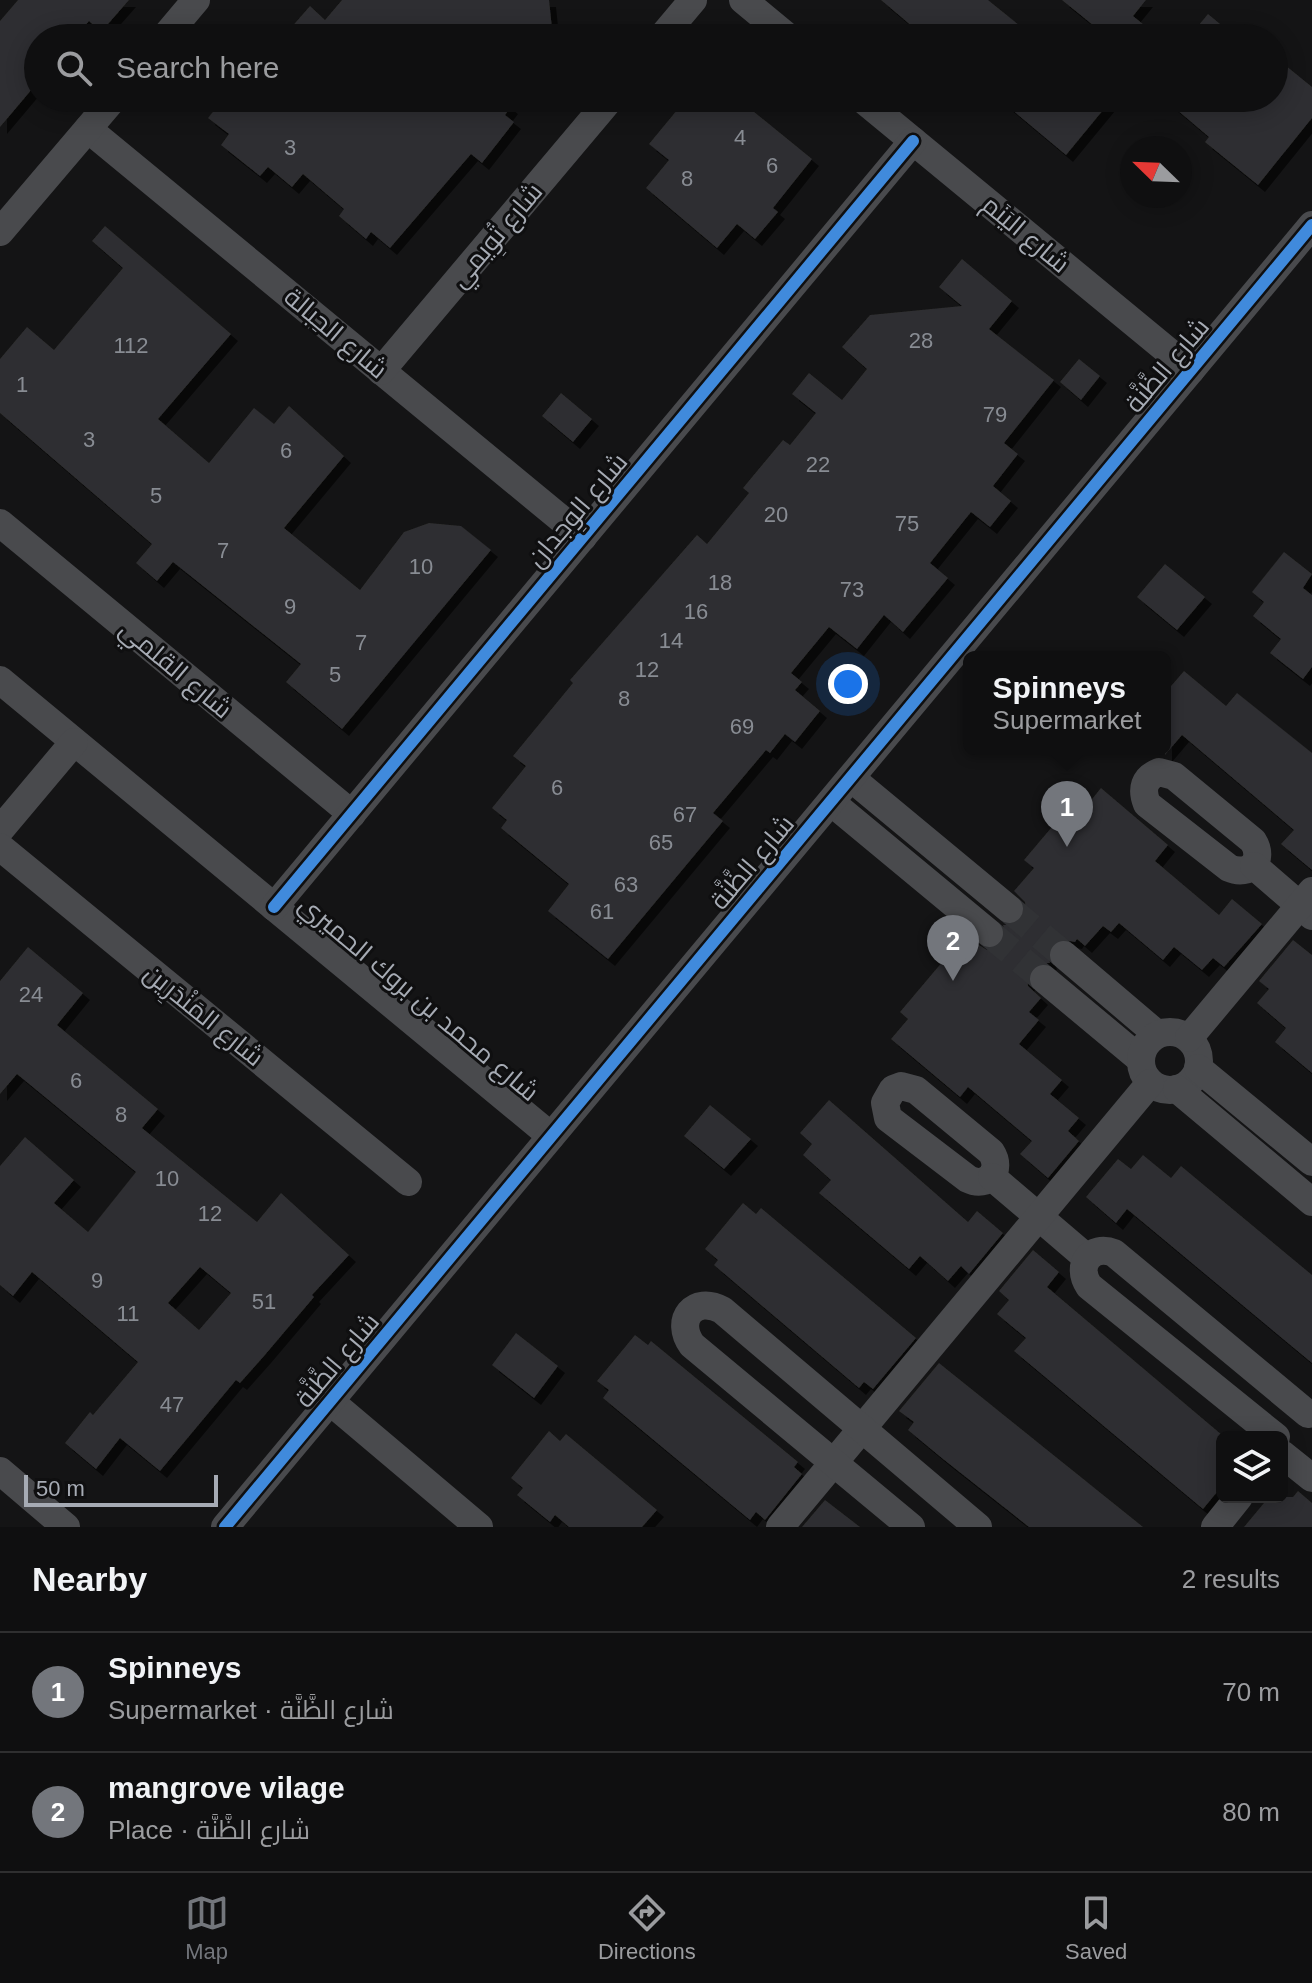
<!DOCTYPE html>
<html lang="en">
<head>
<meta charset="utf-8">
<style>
	body { margin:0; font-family:Arial,Cairo,sans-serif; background:#181819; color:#f1f3f6 }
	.controls { position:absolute; right:24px; bottom:24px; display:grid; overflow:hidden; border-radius:12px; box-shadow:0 4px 20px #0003 }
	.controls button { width:72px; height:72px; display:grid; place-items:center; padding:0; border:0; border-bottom:2px solid #2f2f30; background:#0f0f10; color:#f1f3f6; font:40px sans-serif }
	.compass { position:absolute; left:1120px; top:136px; width:72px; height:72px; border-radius:50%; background:#0f0f10; box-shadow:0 4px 20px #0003; rotate:293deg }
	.scale { position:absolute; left:24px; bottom:20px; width:194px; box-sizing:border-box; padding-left:8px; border:4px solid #a6abb4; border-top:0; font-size:22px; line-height:28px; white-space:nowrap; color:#a6abb4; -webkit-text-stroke:6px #0f0f10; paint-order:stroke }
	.you { position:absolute; left:848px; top:684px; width:28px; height:28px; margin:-20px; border:6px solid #fff; border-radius:50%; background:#1a73e8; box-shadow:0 0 0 12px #1a73e833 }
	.badge { display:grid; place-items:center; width:52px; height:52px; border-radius:50%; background:#73767c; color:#fff; font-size:26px; font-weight:700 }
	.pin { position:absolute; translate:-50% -66px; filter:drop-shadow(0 2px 4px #0008) }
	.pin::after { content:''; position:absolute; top:42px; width:28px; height:24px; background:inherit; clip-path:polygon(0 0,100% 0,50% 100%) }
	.popup { position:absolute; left:963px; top:651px; width:208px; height:104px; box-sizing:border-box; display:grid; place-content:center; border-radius:12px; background:#0f0f10; filter:drop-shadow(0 2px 6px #0005); font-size:26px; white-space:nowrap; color:#9b9c9f }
	.popup b { font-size:30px; color:#f1f3f6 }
	.popup::after { content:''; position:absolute; left:50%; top:100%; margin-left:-16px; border:16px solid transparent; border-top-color:#0f0f10 }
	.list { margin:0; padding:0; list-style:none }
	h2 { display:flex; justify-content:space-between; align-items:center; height:104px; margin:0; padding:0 32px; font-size:34px }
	h2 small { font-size:26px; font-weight:400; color:#9b9c9f }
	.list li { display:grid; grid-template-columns:52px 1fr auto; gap:24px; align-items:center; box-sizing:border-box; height:120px; padding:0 32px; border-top:2px solid #2f2f30 }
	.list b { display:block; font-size:30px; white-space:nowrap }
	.list p { margin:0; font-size:26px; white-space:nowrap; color:#9b9c9f }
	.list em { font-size:26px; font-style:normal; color:#9b9c9f }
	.icon { flex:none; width:44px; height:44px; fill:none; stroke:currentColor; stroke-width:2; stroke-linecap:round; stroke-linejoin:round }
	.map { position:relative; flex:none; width:1312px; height:1527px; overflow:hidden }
	.search { position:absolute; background:#0f0f10; box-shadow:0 4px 20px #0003; left:24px; right:24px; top:24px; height:88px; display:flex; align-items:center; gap:20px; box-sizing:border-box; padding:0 28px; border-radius:44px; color:#9b9c9f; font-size:30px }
	.sheet { height:344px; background:#0f0f10 }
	nav { display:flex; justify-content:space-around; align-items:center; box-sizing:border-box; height:112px; border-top:2px solid #2f2f30; background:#0f0f10; font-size:22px; color:#9b9c9f }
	nav a { display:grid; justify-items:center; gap:4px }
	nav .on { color:#73767c }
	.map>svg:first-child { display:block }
	.building { fill:#2f2f30; fill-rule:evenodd; filter:url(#shadow) }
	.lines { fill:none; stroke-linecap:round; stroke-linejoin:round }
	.street-tunnel { stroke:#313235; stroke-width:28; stroke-dasharray:28 14; stroke-linecap:butt }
	.street { stroke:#494a4d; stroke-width:28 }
	.cycleway-casing { stroke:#0f0f10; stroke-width:17 }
	.cycleway { stroke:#408adc; stroke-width:12 }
	.labels { text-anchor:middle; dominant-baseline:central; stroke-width:6; stroke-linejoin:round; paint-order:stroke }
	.number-label { font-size:22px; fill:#888c93 }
	.street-label { font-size:26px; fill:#a6abb4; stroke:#0f0f10 }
</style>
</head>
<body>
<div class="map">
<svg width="1312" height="1527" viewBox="0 0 1312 1527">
	<defs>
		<filter id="shadow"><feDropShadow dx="7" dy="7" stdDeviation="0" flood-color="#0009"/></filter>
	</defs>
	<rect width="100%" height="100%" fill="#141415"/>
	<g class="building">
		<polygon points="18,0 129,0 101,32 89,21 75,38 38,38 38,82 0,127 0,21"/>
		<polygon points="342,0 549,0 553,38 282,38 310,6 325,20"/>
		<polygon points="881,0 988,0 1035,38 926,38"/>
		<polygon points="1062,0 1146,0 1133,16 1160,38 1109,38"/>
		<polygon points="1208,14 1237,38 1188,38"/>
		<polygon points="1274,56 1312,87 1312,118 1258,185 1205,142 1209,137 1163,98 1274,98"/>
		<polygon points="224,98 438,98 449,107 457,98 499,98 511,107 505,115 514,122 482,163 471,154 390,248 371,232 366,239 339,216 344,209 303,174 292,187 268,167 260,176 221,145 229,134 208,118"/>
		<polygon points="687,98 737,98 812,159 773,208 778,212 755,239 737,224 717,248 646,188 669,160 649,144"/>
		<polygon points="998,98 1113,98 1066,155"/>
		<polygon points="105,226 231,334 158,419 209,463 254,408 274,424 289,406 344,456 284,528 360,590 404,532 429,523 461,526 491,550 342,729 286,682 301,664 173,562 157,581 136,563 152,544 0,413 0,359 27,327 54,350 123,268 92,241"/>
		<polygon points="962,259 1012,301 989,329 1054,380 1004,443 1018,454 993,486 1011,501 990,527 971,512 930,563 948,578 903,632 884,615 857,649 829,627 791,673 802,682 795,690 820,711 795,742 785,734 770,753 766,750 713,813 723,821 608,959 548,911 569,884 501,828 507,820 492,808 526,766 513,756 573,683 570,680 697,535 707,544 749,493 743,488 783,440 790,445 816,413 792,394 809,373 842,400 867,369 842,347 870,315 962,306 939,287"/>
		<polygon points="1079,359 1100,376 1081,400 1060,382"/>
		<polygon points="561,393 592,419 573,442 542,416"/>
		<polygon points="1284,552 1312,574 1303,588 1312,595 1312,667 1303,679 1270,653 1281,639 1253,616 1264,602 1252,592"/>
		<polygon points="1165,564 1205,597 1177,630 1137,597"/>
		<polygon points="1184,671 1226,706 1237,693 1312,753 1312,870 1281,844 1294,830 1182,735 1165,755 1165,693"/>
		<polygon points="1101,788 1168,845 1155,861 1219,915 1232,899 1262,924 1224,967 1213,958 1202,970 1174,947 1163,960 1119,923 1111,932 1103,926 1085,946 1077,939 1075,942 1059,939 1052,943 1047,953 1050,963 1037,963 1027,975 1028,986 1041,998 1029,1012 1039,1020 1019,1044 1062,1080 1050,1094 1079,1118 1068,1131 1079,1141 1048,1178 1020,1154 1032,1141 968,1087 960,1097 891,1039 908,1019 900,1012 954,948 962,955 974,942 987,950 1002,944 1006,935 1003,925 1016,925 1026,913 1025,902 1014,891 1034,868 1024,860 1078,796 1088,804"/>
		<polygon points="1293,940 1312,955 1312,1073 1275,1042 1286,1028 1257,1003 1269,989 1259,981"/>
		<path d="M28,947L83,993L57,1025L158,1109L142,1128L257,1222L281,1193L349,1255L312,1295L314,1297L264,1356L240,1383L236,1380L160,1471L120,1438L96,1469L65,1443L90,1412L93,1415L138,1362L32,1272L13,1296L0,1285V1166L25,1137L74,1180L54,1203L88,1232L136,1172L17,1074L0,1094V981ZM200,1267L231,1293L199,1330L168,1303Z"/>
		<polygon points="829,1100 968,1222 977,1211 1003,1233 969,1274 961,1266 948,1281 920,1256 909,1269 819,1193 831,1180 803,1155 812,1144 800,1133"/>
		<polygon points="710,1105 751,1139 724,1169 684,1136"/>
		<polygon points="1143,1155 1171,1178 1181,1166 1312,1275 1312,1363 1127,1209 1116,1223 1086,1197 1118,1159 1131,1169"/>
		<polygon points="743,1203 756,1214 761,1208 916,1338 873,1389 864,1382 859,1388 714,1265 718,1260 705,1249"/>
		<polygon points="1033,1250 1059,1272 1047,1287 1222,1435 1222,1486 1203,1509 1014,1351 1026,1338 997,1314 1009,1300 999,1291"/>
		<polygon points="516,1333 558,1366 534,1398 492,1365"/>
		<polygon points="635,1335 648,1345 651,1341 798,1462 794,1467 802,1474 765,1520 756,1512 750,1520 603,1398 609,1390 597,1381"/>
		<polygon points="939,1363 1143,1527 1029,1527 943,1459 908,1430 914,1422 899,1411"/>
		<polygon points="549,1431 560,1441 566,1434 657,1510 642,1527 569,1527 555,1515 550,1522 517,1495 523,1488 511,1478"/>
		<polygon points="1298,1491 1312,1503 1312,1527 1244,1527 1269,1497 1293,1497"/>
		<polygon points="825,1500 860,1527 802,1527"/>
	</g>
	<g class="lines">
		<g class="street-tunnel">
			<polyline points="1009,909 1064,955"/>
			<polyline points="989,933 1044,979"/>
		</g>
		<g class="street">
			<polyline points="743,0 789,38"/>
			<polyline points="164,38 196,0"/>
			<polyline points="661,38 693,0"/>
			<polyline points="861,98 1191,370"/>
			<polyline points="88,129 583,537"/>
			<polyline points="0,232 114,98"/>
			<polyline points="381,371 611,98"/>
			<polyline points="0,523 352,814"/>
			<polyline points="0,680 551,1136"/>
			<path d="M1159,772L1174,776L1253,841C1265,860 1250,877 1229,868L1147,804C1141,789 1144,778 1159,772Z"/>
			<polyline points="851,778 1009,909"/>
			<polyline points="831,802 989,933"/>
			<polyline points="0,830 74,742"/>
			<polyline points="0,847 408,1182"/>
			<polyline points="1254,866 1312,916"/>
			<polyline points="274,907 913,141"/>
			<polyline points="1064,955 1157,1034"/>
			<polyline points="1044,979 1140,1059"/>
			<circle cx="1170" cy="1061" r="29"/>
			<polyline points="1189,1038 1312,891"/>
			<polyline points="1198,1068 1312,1162"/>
			<path d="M901,1086L916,1090L991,1152C1003,1170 988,1189 968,1179L888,1118L885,1103L893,1089Z"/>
			<polyline points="1177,1089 1312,1202"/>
			<polyline points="992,1177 1087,1258"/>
			<polyline points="331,1402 479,1527"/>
			<path d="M1276,1437L1089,1286C1075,1265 1091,1244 1114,1253L1308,1414"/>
			<polyline points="1282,1454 1312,1478"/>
			<polyline points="0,1471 66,1527"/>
			<polyline points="225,1527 1312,225"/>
			<polyline points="780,1527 1150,1083"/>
			<path d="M911,1527L692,1345C674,1320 694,1295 722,1310L978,1527"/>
			<polyline points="1215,1527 1239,1497"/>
		</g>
		<g class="cycleway-casing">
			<g id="cycleway">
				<polyline points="274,907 913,141"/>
				<polyline points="225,1527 1312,225"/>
			</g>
		</g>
		<use href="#cycleway" class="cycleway"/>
	</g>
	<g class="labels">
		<g class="number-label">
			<text x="740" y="137">4</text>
			<text x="290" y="147">3</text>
			<text x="772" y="165">6</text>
			<text x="687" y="178">8</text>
			<text x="921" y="340">28</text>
			<text x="131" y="345">112</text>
			<text x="22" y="384">1</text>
			<text x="995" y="414">79</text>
			<text x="89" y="439">3</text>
			<text x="286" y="450">6</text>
			<text x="818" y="464">22</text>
			<text x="156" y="495">5</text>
			<text x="776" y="514">20</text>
			<text x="907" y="523">75</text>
			<text x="223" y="550">7</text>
			<text x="421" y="566">10</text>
			<text x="720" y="582">18</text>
			<text x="852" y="589">73</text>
			<text x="290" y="606">9</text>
			<text x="696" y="611">16</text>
			<text x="671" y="640">14</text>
			<text x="361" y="642">7</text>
			<text x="647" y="669">12</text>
			<text x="335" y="674">5</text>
			<text x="624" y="698">8</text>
			<text x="742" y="726">69</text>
			<text x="557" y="787">6</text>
			<text x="685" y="814">67</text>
			<text x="661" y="842">65</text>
			<text x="626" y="884">63</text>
			<text x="602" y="911">61</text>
			<text x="31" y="994">24</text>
			<text x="76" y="1080">6</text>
			<text x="121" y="1114">8</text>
			<text x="167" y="1178">10</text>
			<text x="210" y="1213">12</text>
			<text x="97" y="1280">9</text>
			<text x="264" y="1301">51</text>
			<text x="128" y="1313">11</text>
			<text x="172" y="1404">47</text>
		</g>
		<g class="street-label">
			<text transform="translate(1026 234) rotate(40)">شارع اليَنَم</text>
			<text transform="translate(496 235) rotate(-50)">شارع تُوِيمي</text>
			<text transform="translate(336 333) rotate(40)">شارع الحِبالة</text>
			<text transform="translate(1167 365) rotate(-50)">شارع الظَّنَّة</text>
			<text transform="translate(577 510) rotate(-50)">شارع الوِجدان</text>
			<text transform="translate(176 669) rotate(40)">شارع القلمي</text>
			<text transform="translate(752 862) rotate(-50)">شارع الظَّنَّة</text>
			<text transform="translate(419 998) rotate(40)">شارع محمد بن بروك الحميري</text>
			<text transform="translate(204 1015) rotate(39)">شارع المَنْدَرِين</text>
			<text transform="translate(337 1360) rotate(-50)">شارع الظَّنَّة</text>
		</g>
	</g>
</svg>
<div class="controls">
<button><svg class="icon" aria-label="layers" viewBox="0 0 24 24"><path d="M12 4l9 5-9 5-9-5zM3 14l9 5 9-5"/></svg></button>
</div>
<svg class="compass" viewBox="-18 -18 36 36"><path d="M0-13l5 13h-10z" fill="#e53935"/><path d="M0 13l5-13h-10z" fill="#9b9c9f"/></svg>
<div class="scale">50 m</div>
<div class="you"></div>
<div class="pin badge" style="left:1067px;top:847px">1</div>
<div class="popup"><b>Spinneys</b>Supermarket</div>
<div class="pin badge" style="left:953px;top:981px">2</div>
<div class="search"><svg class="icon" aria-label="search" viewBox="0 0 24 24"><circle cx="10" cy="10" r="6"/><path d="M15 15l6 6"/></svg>Search here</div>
</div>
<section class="sheet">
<h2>Nearby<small>2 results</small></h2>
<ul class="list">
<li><span class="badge">1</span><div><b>Spinneys</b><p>Supermarket · شارع الظَّنَّة</p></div><em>70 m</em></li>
<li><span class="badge">2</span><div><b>mangrove vilage</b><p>Place · شارع الظَّنَّة</p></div><em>80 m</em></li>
</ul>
</section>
<nav>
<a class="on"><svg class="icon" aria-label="map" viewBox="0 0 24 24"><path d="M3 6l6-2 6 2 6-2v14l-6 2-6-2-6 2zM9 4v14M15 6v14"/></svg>Map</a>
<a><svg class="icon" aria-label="directions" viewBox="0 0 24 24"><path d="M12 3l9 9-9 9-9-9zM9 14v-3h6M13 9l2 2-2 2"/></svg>Directions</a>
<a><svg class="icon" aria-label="saved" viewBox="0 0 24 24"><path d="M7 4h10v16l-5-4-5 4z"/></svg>Saved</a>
</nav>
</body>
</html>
